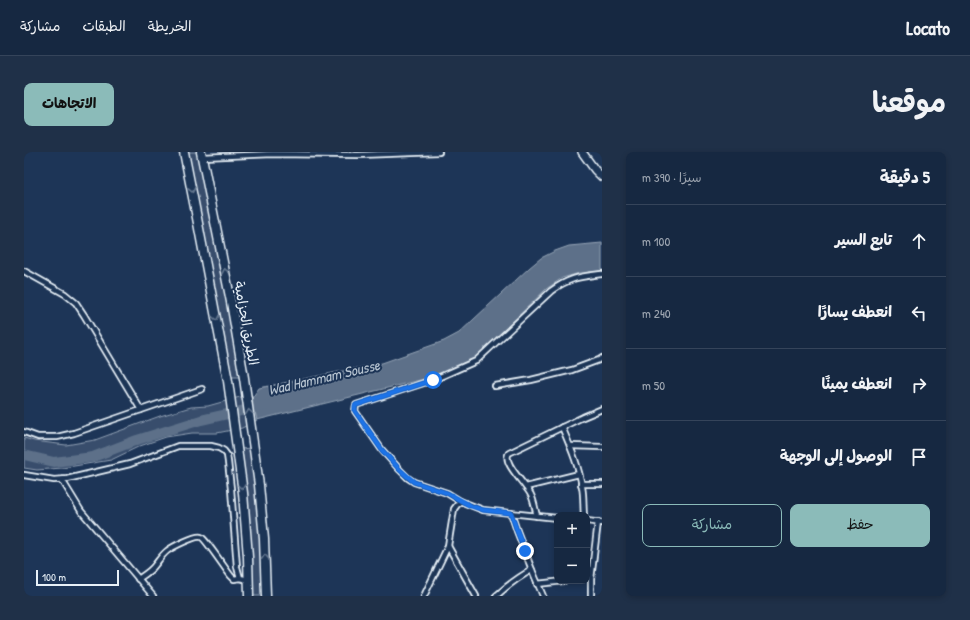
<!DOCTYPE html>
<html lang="ar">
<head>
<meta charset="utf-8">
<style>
	body { margin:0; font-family:"Patrick Hand","Playpen Sans Arabic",sans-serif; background:#1f3048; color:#f1f3f6; direction:rtl }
	.controls { position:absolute; right:12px; bottom:12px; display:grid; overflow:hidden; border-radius:8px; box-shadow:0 2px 6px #0003 }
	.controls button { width:36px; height:36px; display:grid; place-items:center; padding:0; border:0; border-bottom:1px solid #35445a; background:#162841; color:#f1f3f6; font:20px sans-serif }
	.scale { position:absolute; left:12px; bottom:10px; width:83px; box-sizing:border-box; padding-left:4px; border:2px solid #e8f1f8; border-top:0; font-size:11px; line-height:14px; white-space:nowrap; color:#e8f1f8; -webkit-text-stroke:3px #1d3557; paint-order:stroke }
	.stop { position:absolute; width:12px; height:12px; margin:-9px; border:3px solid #1a73e8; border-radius:50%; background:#fff }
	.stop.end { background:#1a73e8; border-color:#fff; box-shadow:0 1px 4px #0008 }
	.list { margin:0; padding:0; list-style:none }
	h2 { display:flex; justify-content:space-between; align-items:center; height:52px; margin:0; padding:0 16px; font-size:17px }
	h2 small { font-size:13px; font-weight:400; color:#9ea6b1 }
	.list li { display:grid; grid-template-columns:26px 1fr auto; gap:12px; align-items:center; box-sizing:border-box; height:72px; padding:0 16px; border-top:1px solid #35445a }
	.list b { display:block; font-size:15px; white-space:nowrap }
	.list em { font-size:13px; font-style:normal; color:#9ea6b1 }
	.actions { display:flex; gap:8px; padding:12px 16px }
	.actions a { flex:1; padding:9px 0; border:1px solid #8bbbb9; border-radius:8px; text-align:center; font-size:14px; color:#8bbbb9 }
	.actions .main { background:#8bbbb9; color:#111 }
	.icon { flex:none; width:22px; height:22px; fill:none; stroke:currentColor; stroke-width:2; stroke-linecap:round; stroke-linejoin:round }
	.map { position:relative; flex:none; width:578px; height:444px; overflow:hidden; direction:ltr; border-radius:8px }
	header { display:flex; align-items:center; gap:24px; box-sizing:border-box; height:56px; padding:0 20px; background:#162841; border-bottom:1px solid #35445a }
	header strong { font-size:19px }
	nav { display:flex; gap:22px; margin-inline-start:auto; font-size:14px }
	.intro { display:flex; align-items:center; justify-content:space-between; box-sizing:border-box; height:96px; padding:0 24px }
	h1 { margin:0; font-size:28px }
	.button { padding:10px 18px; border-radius:8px; background:#8bbbb9; color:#111; font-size:14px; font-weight:700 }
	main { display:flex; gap:24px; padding:0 24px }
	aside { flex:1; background:#162841; border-radius:8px; box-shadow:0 2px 6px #0003 }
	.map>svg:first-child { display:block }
	.green { fill:#374d6c; stroke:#909fb2 }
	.water { fill:#5d7089; stroke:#95a4b5 }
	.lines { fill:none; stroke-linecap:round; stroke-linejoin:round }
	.river { stroke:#5d7089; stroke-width:10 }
	.minor-casing { stroke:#e8f1f8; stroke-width:8 }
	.primary-casing { stroke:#e8f1f8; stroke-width:10 }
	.trunk-casing { stroke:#e8f1f8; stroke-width:11 }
	.minor { stroke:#1d3557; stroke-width:4.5 }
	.primary { stroke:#1d3557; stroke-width:7 }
	.trunk { stroke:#1d3557; stroke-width:8 }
	.oneway { stroke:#64778f }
	.route { stroke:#1a73e8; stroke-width:5 }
	.labels { text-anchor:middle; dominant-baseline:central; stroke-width:4; stroke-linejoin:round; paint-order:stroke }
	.street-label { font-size:14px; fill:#e8f1f8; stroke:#1d3557 }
	.water-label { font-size:15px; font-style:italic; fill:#b7c4d1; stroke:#1d3557 }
</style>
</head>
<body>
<header>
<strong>Locato</strong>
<nav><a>الخريطة</a><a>الطبقات</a><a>مشاركة</a></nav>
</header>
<div class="intro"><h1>موقعنا</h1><a class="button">الاتجاهات</a></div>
<main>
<aside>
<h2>5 دقيقة<small>سيرًا · 390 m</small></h2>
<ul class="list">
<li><svg class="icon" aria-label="ahead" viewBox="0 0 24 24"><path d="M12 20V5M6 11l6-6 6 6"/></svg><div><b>تابع السير</b></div><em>100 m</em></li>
<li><svg class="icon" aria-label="left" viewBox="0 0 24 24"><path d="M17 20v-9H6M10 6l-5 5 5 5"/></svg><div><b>انعطف يسارًا</b></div><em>240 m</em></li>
<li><svg class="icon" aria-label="right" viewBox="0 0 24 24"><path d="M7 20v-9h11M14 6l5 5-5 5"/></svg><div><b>انعطف يمينًا</b></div><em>50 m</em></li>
<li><svg class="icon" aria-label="arrive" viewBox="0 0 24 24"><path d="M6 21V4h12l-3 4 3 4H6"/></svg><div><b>الوصول إلى الوجهة</b></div></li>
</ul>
<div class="actions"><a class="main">حفظ</a><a>مشاركة</a></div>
</aside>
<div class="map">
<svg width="578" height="444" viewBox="0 0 578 444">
	<rect width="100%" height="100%" fill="#1d3557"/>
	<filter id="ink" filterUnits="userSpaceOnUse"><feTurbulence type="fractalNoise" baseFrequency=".025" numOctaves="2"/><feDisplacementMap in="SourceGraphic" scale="8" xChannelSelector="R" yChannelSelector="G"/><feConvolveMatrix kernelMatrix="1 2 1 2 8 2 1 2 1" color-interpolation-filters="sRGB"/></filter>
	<g filter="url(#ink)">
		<g class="green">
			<polygon points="164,0 174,0 209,181 216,225 206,225"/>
			<polygon points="216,245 228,246 233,268 218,276 193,281 168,281 142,285 116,294 87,308 38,316 13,318 0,316 0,286 10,289 42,293 71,288 136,264 167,255 184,254"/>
			<polygon points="227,296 232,341 236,382 238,444 229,444 226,383 217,297"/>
		</g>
		<polygon class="water" points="578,91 578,119 555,121 538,126 522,137 450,207 408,225 233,268 228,246 235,236 358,211 420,189 435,181 505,116 517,106 531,99 545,94"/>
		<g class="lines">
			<polyline class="river" points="0,303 30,310 69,305 113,288 177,268 243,253"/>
			<g class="minor-casing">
				<g id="minor">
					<polyline points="178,5 249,2 334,3 415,0"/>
					<polyline points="0,119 41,142 52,151 60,163 117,258"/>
					<polyline points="471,234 507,228 548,218 575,208 578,206"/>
					<path d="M538,275C546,294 555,314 558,335C560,344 559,354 560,363"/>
					<polyline points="0,280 14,285 33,285 50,281 178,237"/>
					<polyline points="546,294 578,295"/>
					<polyline points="0,323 30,328 43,327 106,312 154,294 187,294 195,296 200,299 203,303 204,310 207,337 213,415 216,426 224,428"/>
					<polyline points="38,328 57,359 129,444"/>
					<polyline points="557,332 578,332"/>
					<polyline points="502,335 555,322"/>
					<path d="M436,349L423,341L390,330L384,326L376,318L358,298L331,259L332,253L409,228L452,209L527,139C546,125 556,125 578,122"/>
					<path d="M513,364C511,357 510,349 507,343C502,332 477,310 485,301L559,265L578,257"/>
					<polyline points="563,369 578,371"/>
					<polyline points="424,394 452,444"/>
					<polyline points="508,418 519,444"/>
					<path d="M114,427C120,423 127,419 131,413C135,408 138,403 143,399C148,395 172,383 177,385C181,386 202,418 207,424L210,427L216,426"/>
					<polyline points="513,432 540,429"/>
					<polyline points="400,444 424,394 430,357 436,349 459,358 533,366"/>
					<path d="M472,444C483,434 494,425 508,418L493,379L487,361"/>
					<polyline points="567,444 567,427 574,370"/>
				</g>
			</g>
			<g class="primary-casing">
				<polyline id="primary" points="558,0 571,18 578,25"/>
			</g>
			<g class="trunk-casing">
				<g id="trunk">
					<polyline points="160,0 173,66 204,229 219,341 224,405 225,444"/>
					<polyline points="177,0 207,150 220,226 235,333 240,387 242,444"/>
				</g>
			</g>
			<use href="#minor" class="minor"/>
			<use href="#primary" class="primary"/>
			<use href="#trunk" class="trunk"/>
		</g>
		<defs><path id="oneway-chevron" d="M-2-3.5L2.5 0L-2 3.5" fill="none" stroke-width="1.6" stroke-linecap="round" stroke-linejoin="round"/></defs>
		<g class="oneway">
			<use href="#oneway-chevron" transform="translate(168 38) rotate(78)"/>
			<use href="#oneway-chevron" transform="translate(201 119) rotate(-101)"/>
			<use href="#oneway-chevron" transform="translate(192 166) rotate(79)"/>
			<use href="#oneway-chevron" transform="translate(225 260) rotate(-98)"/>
			<use href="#oneway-chevron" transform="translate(218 335) rotate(83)"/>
			<use href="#oneway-chevron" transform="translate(241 405) rotate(-93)"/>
		</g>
	</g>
	<g class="lines" filter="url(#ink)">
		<polyline class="route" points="409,228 332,253 331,254 331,259 358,298 376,318 390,330 423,341 447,354 459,358 487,361 493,379 501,399"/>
	</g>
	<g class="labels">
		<g class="street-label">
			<text transform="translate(223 171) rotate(80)">الطريق الحزامية</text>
		</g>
		<g class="water-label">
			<text transform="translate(300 225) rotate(-13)">Wad Hammam Sousse</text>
		</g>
	</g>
</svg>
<div class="controls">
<button>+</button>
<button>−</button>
</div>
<div class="scale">100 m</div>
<div class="stop" style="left:409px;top:228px"></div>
<div class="stop end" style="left:501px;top:399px"></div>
</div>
</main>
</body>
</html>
